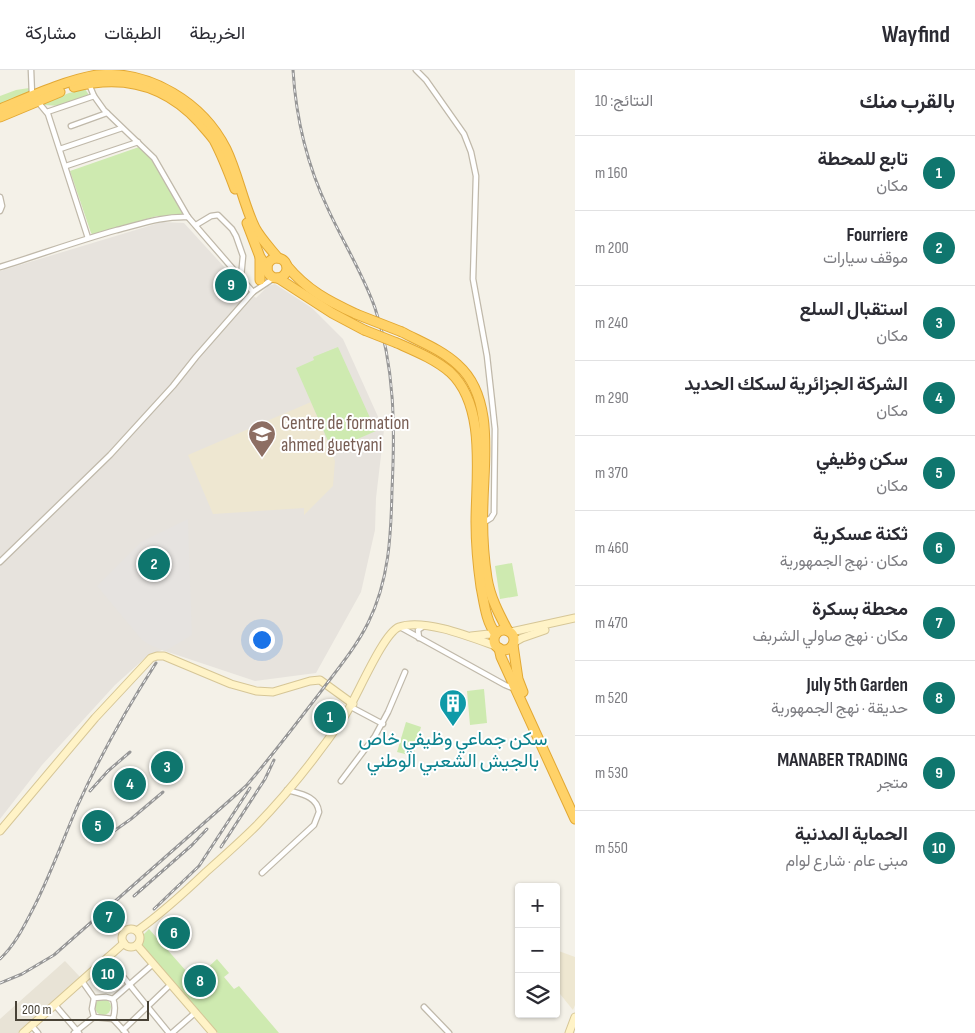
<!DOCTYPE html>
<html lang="ar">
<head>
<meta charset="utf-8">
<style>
	body { margin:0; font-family:"Sofia Sans Condensed",Vazirmatn,sans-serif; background:#f7f7f7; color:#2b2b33; direction:rtl }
	.controls { position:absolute; right:15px; bottom:15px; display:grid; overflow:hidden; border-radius:5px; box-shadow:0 1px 4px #0004 }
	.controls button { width:45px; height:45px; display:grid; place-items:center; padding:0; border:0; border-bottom:1px solid #e1e1e2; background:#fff; color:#2b2b33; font:25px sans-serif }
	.scale { position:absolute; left:15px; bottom:12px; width:134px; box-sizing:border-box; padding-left:5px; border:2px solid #484236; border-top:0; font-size:14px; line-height:18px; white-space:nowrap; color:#484236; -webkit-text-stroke:4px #fff; paint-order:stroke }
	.you { position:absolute; left:261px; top:569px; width:18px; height:18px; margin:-12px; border:4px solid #fff; border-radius:50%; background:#1a73e8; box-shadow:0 0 0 8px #1a73e833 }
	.badge { display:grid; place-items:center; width:32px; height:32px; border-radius:50%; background:#0f766e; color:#fff; font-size:16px; font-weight:700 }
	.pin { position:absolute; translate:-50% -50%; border:2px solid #fff; box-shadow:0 1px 5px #0006 }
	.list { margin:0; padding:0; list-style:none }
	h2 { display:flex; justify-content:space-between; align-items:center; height:65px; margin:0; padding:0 20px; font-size:21px }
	h2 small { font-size:16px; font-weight:400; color:#7c7c81 }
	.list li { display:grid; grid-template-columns:32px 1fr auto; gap:15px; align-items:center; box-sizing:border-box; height:75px; padding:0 20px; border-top:1px solid #e1e1e2 }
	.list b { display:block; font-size:19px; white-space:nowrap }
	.list p { margin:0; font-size:16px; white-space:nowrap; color:#7c7c81 }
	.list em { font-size:16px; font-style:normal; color:#7c7c81 }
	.icon { flex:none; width:28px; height:28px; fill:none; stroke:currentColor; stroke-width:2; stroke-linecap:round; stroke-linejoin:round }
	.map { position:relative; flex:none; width:575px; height:963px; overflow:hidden; direction:ltr }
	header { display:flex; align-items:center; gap:30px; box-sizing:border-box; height:70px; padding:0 25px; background:#fff; border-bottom:1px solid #e1e1e2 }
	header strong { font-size:24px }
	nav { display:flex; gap:28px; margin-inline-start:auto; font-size:18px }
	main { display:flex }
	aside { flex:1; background:#fff }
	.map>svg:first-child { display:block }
	.residential { fill:#e8e3d6 }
	.industrial { fill:#e7e3dd }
	.education { fill:#eee7d1 }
	.green { fill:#ceeab0 }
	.parking { fill:#e6e3e0 }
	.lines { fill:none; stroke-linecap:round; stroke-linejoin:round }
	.street-casing { stroke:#c0b9aa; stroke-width:7 }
	.secondary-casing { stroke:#d6c697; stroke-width:9 }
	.highway-casing { stroke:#e2a834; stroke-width:11 }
	.street { stroke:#fff; stroke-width:4.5 }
	.secondary { stroke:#fff3c7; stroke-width:7 }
	.highway { stroke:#ffd268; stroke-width:9 }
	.rail-casing { stroke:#979797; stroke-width:3 }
	.rail { stroke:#fff; stroke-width:1; stroke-dasharray:4; stroke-linecap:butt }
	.highway-bridge-casing { stroke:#e2a834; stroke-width:11; stroke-linecap:butt }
	.highway-bridge { stroke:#ffd268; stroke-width:9 }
	.labels { text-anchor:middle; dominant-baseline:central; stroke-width:4; stroke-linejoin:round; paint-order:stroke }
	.education-label { font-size:19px; fill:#785e54; stroke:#fff; text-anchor:start }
	.culture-label { font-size:19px; fill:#0d838f; stroke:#fff }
</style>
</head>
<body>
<header>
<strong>Wayfind</strong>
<nav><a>الخريطة</a><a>الطبقات</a><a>مشاركة</a></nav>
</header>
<main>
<aside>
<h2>بالقرب منك<small>النتائج: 10</small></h2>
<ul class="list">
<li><span class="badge">1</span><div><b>تابع للمحطة</b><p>مكان</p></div><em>160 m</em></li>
<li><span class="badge">2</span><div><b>Fourriere</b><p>موقف سيارات</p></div><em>200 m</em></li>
<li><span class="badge">3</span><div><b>استقبال السلع</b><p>مكان</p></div><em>240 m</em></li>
<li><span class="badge">4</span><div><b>الشركة الجزائرية لسكك الحديد</b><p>مكان</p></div><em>290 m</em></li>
<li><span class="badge">5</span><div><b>سكن وظيفي</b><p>مكان</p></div><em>370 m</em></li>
<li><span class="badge">6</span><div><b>ثكنة عسكرية</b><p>مكان · نهج الجمهورية</p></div><em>460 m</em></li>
<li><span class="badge">7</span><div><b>محطة بسكرة</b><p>مكان · نهج صاولي الشربف</p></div><em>470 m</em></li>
<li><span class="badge">8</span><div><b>July 5th Garden</b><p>حديقة · نهج الجمهورية</p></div><em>520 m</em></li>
<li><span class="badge">9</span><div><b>MANABER TRADING</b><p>متجر</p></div><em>530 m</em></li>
<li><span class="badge">10</span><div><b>الحماية المدنية</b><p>مبنى عام · شارع لوام</p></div><em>550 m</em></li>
</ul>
</aside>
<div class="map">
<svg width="575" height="963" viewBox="0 0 575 963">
	<rect width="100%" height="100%" fill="#f4f1e8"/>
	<polygon class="residential" points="65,891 80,907 18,963 0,963 0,949"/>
	<polygon class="industrial" points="162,152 184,153 237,211 256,228 268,216 275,214 312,238 343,269 384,360 376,428 375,460 361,522 316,603 255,611 162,580 145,588 115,615 42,695 0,749 0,201"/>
	<g class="education">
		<polygon points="311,332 335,391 333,416 304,445 304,438 213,444 188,385"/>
		<polygon points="556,880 575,887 575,935 573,940 556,919"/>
	</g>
	<g class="green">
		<polygon points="29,18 31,24 0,36 0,26 16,20"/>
		<polygon points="85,19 89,25 60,36 44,35 44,33 69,23"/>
		<polygon points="139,77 155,93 182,142 182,146 157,146 93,165 91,163 70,101"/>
		<polygon points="338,277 376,361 332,380 296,298 314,290 313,287"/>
		<polygon points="512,493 518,526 500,529 495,496"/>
		<polygon points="484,619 487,653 470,655 467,621"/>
		<polygon points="406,652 421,657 413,686 397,682"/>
		<polygon points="149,859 187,902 196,893 204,901 217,889 229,903 224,907 234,919 239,916 279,963 218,963 142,875 142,866"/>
		<circle cx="103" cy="937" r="8"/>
	</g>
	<polygon class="parking" points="188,449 192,565 165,581 150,575 142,570 97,516 141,472"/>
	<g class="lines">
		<g class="street-casing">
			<g id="street">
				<polyline points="31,0 32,25"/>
				<polyline points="416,0 426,10 464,64 471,82 476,106 473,209 487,286 492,331 495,359 494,443 491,448 483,453"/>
				<polyline points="89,14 94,26 104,40 154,88 188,147 253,222"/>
				<polyline points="38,32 48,44 88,168"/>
				<polyline points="47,42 94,26"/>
				<polyline points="71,56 107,43"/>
				<polyline points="60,79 122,58"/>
				<polyline points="66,96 138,72"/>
				<polyline points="0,127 2,136 0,141"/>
				<polyline points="196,155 211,146 218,145 232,159 236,166 243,186 241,207"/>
				<path d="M0,197C39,185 77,171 117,160C141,154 163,146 188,147"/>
				<polyline points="0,492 110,385 173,316 196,287 253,222 274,208"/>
				<polyline points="400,557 505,615 515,619"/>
				<polyline points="419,568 418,560 424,556"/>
				<polyline points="351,637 383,654"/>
				<polyline points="341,711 375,666 388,642 405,602"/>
				<path d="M262,803L314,755L319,742C317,726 301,724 287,720"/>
				<polyline points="107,887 169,963"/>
				<polyline points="82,911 94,928"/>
				<path d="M106,927L113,929C116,936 115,942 113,949L94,947L92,939L94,928Z"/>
				<polyline points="113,929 153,894"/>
				<polyline points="55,935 79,963"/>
				<polyline points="424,937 449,963"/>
				<polyline points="113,949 126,963"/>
				<polyline points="32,956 38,963"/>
				<polyline points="123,960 171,914"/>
				<polyline points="74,963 94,947"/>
				<polyline points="172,963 196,942"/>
			</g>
		</g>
		<g class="secondary-casing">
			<g id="secondary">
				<polyline points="511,562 575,548"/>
				<polyline points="471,566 489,564 495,565"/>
				<polyline points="513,573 522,568 545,560"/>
				<polyline points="0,761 95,648 151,588 157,586 164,586 231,614 256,621 273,622 310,611 320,610 353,634"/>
				<circle cx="131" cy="868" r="9"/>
				<path d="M137,861C162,843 184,823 206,802C223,787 240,772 256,756C288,723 318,685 344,647C356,629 383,563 399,557C425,548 473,568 498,577"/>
				<polyline points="137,875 213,963"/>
				<polyline points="23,963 124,873"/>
				<polyline points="569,963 575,947"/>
			</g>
		</g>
		<g class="highway-casing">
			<g id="highway">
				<path d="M74,17C123,4 165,15 199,52C204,58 210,64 214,70C222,85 229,103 235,119"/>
				<path d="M0,39C29,27 66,10 97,5C150,0 203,33 226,79C238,104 243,133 255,158C261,169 270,178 278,188"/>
				<polyline points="0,47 60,22"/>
				<polyline points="247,153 260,187 267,198"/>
				<circle cx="277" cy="198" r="10"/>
				<path d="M287,196C307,220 328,231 356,244"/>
				<polyline points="278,208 332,243 364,260"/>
				<polyline points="260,210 260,188"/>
				<path d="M402,262C421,272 442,280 458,295C494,327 484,389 483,432C482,457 483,483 487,508C490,527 499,544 508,561"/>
				<path d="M397,273C415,281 435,289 450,302C487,336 476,407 476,452C476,474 478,496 481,517C484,531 486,553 496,564"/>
				<circle cx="504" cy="570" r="10"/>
				<polyline points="513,575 518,609 523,622"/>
				<polyline points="499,578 501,587 575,749"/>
			</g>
		</g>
		<use href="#street" class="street"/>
		<use href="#secondary" class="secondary"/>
		<use href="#highway" class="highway"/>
		<g class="rail-casing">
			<g id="rail">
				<polyline points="90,721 108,701 130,682"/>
				<polyline points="114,761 131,749 163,722"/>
				<polyline points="221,777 265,709 274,690"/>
				<polyline points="134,826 192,775 207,759"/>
				<polyline points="154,839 199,796 250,718"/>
				<path d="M0,889C16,874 25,854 35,835C51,803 63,770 77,737C99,688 127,638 156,593"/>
				<path d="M0,913L22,904L54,885L246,716C272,686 295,655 319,624C336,601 355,579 368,553C389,511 391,466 392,420C395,358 395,297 375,238C363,204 343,172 328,139C307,95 296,49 293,0"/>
			</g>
		</g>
		<use href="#rail" class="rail"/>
		<g class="highway-bridge-casing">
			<g id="highway-bridge">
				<polyline points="356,244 402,262"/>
				<polyline points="364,260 397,273"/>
			</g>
		</g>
		<use href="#highway-bridge" class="highway-bridge"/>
	</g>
	<defs>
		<g id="university-pin" transform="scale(1.4375)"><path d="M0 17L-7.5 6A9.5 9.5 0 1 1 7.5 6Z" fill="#8d6e63" stroke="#fff"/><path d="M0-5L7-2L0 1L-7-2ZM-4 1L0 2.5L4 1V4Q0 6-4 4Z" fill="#fff"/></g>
		<g id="building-pin" transform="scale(1.4375)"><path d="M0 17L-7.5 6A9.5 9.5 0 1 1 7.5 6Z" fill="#0f9aa8" stroke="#fff"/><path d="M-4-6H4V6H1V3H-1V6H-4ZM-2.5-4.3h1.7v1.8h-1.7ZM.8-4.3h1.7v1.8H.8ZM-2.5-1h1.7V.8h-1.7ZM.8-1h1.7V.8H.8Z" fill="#fff"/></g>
	</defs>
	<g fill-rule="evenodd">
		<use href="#university-pin" x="262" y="364"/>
		<use href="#building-pin" x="453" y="633"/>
	</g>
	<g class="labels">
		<g class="education-label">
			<text x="281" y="353">Centre de formation<tspan x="281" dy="22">ahmed guetyani</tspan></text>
		</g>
		<g class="culture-label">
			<text x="453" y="669">سكن جماعي وظيفي خاص<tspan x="453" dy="22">بالجيش الشعبي الوطني</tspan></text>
		</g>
	</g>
</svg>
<div class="controls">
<button>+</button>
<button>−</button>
<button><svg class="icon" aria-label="layers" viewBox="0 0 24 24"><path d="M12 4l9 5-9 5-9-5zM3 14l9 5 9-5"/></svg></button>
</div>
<div class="scale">200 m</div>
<div class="you"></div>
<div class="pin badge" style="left:330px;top:647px">1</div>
<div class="pin badge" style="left:154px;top:494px">2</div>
<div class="pin badge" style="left:167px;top:697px">3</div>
<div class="pin badge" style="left:130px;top:714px">4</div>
<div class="pin badge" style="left:98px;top:756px">5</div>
<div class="pin badge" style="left:174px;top:863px">6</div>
<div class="pin badge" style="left:109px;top:847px">7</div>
<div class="pin badge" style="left:200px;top:911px">8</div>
<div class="pin badge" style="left:231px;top:215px">9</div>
<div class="pin badge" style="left:108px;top:904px">10</div>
</div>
</main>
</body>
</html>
